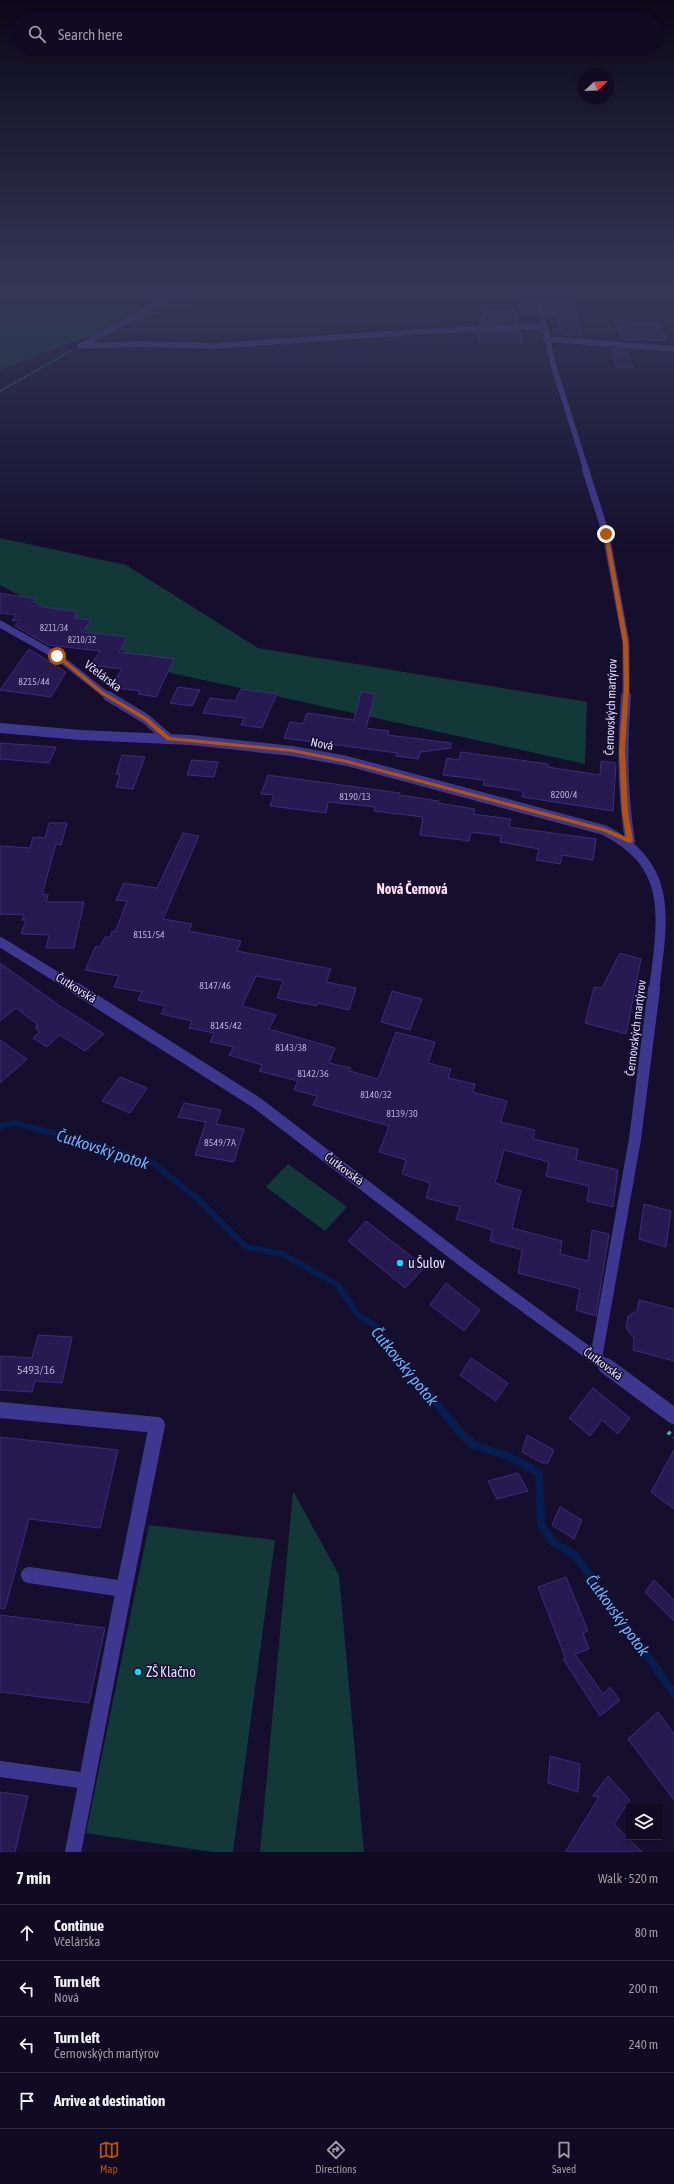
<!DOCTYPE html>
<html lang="en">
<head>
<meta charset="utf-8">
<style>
	body { margin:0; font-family:"Asap Condensed",sans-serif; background:#19142a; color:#f1f3f6 }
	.controls { position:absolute; right:12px; bottom:12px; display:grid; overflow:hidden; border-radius:0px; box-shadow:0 2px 6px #0003 }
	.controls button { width:36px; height:36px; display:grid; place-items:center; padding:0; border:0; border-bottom:1px solid #302b40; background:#100b22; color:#f1f3f6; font:20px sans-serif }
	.compass { position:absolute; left:578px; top:68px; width:36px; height:36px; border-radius:50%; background:#100b22; box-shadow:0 2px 6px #0003; rotate:67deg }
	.stop { position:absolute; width:12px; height:12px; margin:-9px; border:3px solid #b45309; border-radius:50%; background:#fff }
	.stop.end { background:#b45309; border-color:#fff; box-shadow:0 1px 4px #0008 }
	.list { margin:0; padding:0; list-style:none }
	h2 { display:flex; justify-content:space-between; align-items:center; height:52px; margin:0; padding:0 16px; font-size:17px }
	h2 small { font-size:13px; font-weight:400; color:#9c9ba5 }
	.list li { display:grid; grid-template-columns:26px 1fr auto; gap:12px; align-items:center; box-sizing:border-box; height:56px; padding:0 16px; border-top:1px solid #302b40 }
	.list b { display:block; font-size:15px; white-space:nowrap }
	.list p { margin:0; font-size:13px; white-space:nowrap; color:#9c9ba5 }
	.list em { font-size:13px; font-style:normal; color:#9c9ba5 }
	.icon { flex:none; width:22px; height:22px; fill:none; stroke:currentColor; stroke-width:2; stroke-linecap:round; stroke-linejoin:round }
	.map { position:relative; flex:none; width:674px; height:1852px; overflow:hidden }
	.search { position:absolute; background:#100b22; box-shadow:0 2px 6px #0003; left:12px; right:12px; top:12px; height:44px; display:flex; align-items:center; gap:10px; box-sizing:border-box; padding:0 14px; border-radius:22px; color:#9c9ba5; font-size:15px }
	.sheet { height:276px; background:#100b22 }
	nav { display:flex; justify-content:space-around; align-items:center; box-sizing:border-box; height:56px; border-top:1px solid #302b40; background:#100b22; font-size:11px; color:#9c9ba5 }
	nav a { display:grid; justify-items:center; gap:2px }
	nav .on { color:#b45309 }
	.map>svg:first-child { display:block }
	.green { fill:#123838 }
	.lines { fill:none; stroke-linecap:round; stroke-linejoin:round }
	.stream-far1 { stroke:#061e4f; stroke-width:6 }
	.stream { stroke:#061e4f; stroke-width:8 }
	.building { fill:#271a50; stroke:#3d2a7e }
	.path-far1 { stroke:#26c8c4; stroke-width:1.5; stroke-dasharray:1 1.5; stroke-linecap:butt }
	.path { stroke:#26c8c4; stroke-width:4; stroke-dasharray:3 4.5; stroke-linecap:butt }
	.minor-far4 { stroke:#3d3790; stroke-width:5.5 }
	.minor-far3 { stroke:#3d3790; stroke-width:7 }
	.minor-far2 { stroke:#3d3790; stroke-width:10 }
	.minor-far1 { stroke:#3d3790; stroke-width:12 }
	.minor { stroke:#3d3790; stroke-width:16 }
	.route { fill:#b45309 }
	.poi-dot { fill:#07ddff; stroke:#150f2d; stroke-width:1.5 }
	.labels { text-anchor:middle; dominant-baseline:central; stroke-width:3; stroke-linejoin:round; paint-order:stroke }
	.far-number-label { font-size:9px; fill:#b2abd3 }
	.number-label { font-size:10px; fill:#b2abd3 }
	.street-label { font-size:12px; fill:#e1dbff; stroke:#150f2d }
	.near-number-label { font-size:12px; fill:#b2abd3 }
	.quarter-label { font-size:14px; font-weight:bold; fill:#ffddf2; stroke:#150f2d }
	.near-poi-label { font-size:14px; fill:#e1dbff; stroke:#150f2d; text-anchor:start }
	.near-water-label { font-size:16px; font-style:italic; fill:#69b4ff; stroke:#150f2d }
</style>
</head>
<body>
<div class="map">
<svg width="674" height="1852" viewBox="0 0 674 1852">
	<rect width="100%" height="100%" fill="#150f2d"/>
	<g class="green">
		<path d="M0,291H244C219,301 193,303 167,310C111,328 55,348 0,370Z"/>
		<polygon points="0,538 126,565 258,648 587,702 585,764 158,670 0,585"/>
		<polygon points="288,1164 347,1207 325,1231 266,1187"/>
		<polygon points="293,1491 339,1575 364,1852 260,1852"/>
		<polygon points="149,1525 275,1540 233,1852 213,1852 86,1833"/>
	</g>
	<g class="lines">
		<polyline class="stream-far1" points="0,1126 15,1123 92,1143 153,1163 198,1199 246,1247 283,1254 338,1285 358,1315 377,1327 397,1360 404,1367"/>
		<polyline class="stream" points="403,1366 426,1390 461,1434 474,1445 508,1456 539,1473 541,1525 553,1542 575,1555 674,1693"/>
	</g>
	<g class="building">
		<polygon points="516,291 533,291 538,315 521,315"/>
		<polygon points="541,291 569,291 583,335 562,335 556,315 547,315"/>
		<polygon points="484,310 516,311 518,323 478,325 483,314 485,314"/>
		<polygon points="630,320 631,322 658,322 667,340 623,340 614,321"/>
		<polygon points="520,331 522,343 479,343 477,333"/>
		<polygon points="610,349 625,349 633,368 617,368"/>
		<polygon points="0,593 36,599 31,605 77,612 74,618 91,620 83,632 127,637 119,652 174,659 156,697 138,694 140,691 111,687 122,669 91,665 100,651 48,645 15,626 19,621 12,620 16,615 0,613"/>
		<polygon points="29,649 66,672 51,697 0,690"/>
		<polygon points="178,687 200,690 192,706 170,703"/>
		<polygon points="241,689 277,694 262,728 241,725 244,718 203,713 210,698 235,701"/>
		<polygon points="361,692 375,694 366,728 389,731 388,735 451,743 451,748 420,752 418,759 396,756 397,753 284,738 290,722 303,724 307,713 354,720"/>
		<polygon points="0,743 56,747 49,763 0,759"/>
		<polygon points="461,752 548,764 548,767 600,775 601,761 616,763 613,811 522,797 523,791 483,785 484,780 443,775 447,758 459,760"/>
		<polygon points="122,755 145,757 133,789 116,787 120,774 116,774"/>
		<polygon points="192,760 218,762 214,777 187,775"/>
		<polygon points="268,775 400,793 399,795 439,801 438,803 475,809 473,814 511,819 509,827 596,839 593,860 562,855 560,864 536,860 539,849 500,842 501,836 471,832 469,841 420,835 423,817 374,811 375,807 328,802 326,813 270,806 274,795 261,794"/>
		<polygon points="49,823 67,823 61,845 56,844 42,894 48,895 46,902 84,902 74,948 46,948 49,935 21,934 26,920 22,920 24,915 0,914 0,846 30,848 33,837 45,838"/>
		<polygon points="183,833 199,836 163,919 192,924 189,931 241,941 237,951 331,969 326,982 356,988 349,1010 318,1003 317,1006 277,998 283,981 256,976 242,1006 276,1015 269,1029 335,1048 329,1063 351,1068 350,1071 378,1079 396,1032 435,1042 428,1063 451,1069 448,1078 475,1084 473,1092 507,1101 501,1122 535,1130 533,1139 578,1149 576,1160 618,1170 613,1207 587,1201 589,1186 546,1176 549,1162 504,1150 495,1183 521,1191 512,1228 562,1241 560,1254 588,1261 592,1230 609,1234 596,1316 576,1310 580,1289 518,1273 522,1250 490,1241 492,1230 456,1219 460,1207 426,1198 430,1183 402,1174 406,1160 379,1152 389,1126 313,1105 317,1096 294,1090 298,1081 259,1071 262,1065 229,1055 234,1047 210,1042 214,1033 189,1028 192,1021 161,1014 165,1006 138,1000 142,992 114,987 119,976 85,970 96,946 100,947 105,937 110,937 112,931 115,932 127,901 116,900 124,883 157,888"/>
		<polygon points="620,953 641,959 626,1034 585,1023 594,987 602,988"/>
		<polygon points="0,963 60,1006 104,1034 85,1051 60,1035 47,1047 33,1038 40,1032 35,1028 38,1025 16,1008 0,1021"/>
		<polygon points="392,991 422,999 410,1030 381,1022"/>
		<polygon points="0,1040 27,1059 0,1083"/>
		<polygon points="120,1077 147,1088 130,1113 102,1101"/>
		<polygon points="184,1103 221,1110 216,1124 244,1129 234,1162 195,1155 206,1122 178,1117"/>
		<polygon points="644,1204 671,1211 666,1247 639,1239"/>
		<polygon points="366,1221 425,1267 405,1288 348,1241"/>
		<polygon points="446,1283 480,1310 464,1331 430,1305"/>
		<polygon points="639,1300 674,1309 674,1361 633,1350 634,1338 626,1328 628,1316 637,1311"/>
		<polygon points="38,1335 72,1337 62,1383 35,1381 32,1392 0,1390 0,1356 32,1358"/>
		<polygon points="471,1358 508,1383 496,1401 460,1375"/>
		<polygon points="593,1388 630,1418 618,1434 602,1420 590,1436 569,1418"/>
		<polygon points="527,1435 554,1450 548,1463 542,1463 522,1452"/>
		<polygon points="0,1437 118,1450 100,1528 29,1519 5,1609 0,1608"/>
		<polygon points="674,1450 674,1509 651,1492"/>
		<polygon points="518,1473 528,1491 497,1499 488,1481"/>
		<polygon points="560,1507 582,1520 574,1539 552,1525"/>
		<polygon points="566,1577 588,1631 583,1633 589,1649 575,1654 603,1694 610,1687 620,1700 600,1716 563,1659 565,1657 538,1587"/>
		<polygon points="654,1580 674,1600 674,1621 645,1592"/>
		<polygon points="0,1615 105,1628 89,1703 0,1692"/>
		<polygon points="658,1712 674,1734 674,1800 628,1739"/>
		<polygon points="550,1756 580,1764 578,1792 548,1783"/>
		<polygon points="608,1776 630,1800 614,1824 642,1852 565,1852 599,1797 593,1796"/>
		<polygon points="0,1792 28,1796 15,1852 0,1852"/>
	</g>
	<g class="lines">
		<polyline class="path-far1" points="0,391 71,351"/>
		<polyline class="path" points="668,1432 674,1437"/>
		<g class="minor-far4">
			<polyline points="537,291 553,364 586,469"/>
			<polyline points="546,339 674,349"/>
			<polyline points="82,345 183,291"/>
			<polyline points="80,346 139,344 216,346 413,332 543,326"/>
		</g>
		<g class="minor-far3">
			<polyline points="585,468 606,534 626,643 626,697"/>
			<polyline points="0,624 57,656 109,697"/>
		</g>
		<g class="minor-far2">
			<polyline points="108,696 146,719 169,739"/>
			<path d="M626,696C622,745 622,792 630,841"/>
			<path d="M0,728L81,735L191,740L292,751L347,761L604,830C674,865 663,918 654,990"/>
			<polyline points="0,942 78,990"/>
		</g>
		<g class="minor-far1">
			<polyline points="77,989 257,1103 471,1267 608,1367"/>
			<polyline points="596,1358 635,1139 654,989"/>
		</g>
		<g class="minor">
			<polyline points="606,1366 674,1416"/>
			<polyline points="0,1410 157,1425 124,1589 29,1575"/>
			<polyline points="0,1769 87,1781"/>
			<polyline points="73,1852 124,1589"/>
		</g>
	</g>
	<linearGradient id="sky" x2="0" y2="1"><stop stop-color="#0c0819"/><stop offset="0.53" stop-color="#353757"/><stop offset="1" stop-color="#353757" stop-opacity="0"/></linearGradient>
	<rect width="674" height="550" fill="url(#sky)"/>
	<polygon class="route" points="608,533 628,642 629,686 625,750 628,812 633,841 630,843 602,831 347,763 292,752 167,740 144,720 101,694 55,656 59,655 104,692 148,718 170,737 292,749 347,760 604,828 626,837 622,812 619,750 624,686 623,642 604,534"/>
	<g class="poi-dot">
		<circle cx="400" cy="1263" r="4"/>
		<circle cx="138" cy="1672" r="4"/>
	</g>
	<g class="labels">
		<g class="far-number-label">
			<text x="54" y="628">8211/34</text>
			<text x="82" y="640">8210/32</text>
		</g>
		<g class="number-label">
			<text x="34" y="681">8215/44</text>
			<text x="564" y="794">8200/4</text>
			<text x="355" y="796">8190/13</text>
			<text x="149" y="934">8151/54</text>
			<text x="215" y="985">8147/46</text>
			<text x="226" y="1025">8145/42</text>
			<text x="291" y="1047">8143/38</text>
			<text x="313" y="1073">8142/36</text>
			<text x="376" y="1094">8140/32</text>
			<text x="402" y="1113">8139/30</text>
			<text x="220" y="1142">8549/7A</text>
		</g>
		<g class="street-label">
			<text transform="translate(103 676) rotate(37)">Včelárska</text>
			<text transform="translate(611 707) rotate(-88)">Černovských martýrov</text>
			<text transform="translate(322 744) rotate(11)">Nová</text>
			<text transform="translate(76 988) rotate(32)">Čutkovská</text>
			<text transform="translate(636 1028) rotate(-83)">Černovských martýrov</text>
			<text transform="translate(344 1169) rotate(37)">Čutkovská</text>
			<text transform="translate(603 1364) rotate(37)">Čutkovská</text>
		</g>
		<g class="near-number-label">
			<text x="36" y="1370">5493/16</text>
		</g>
		<g class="quarter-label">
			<text x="412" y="889">Nová Černová</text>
		</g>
		<g class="near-poi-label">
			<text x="408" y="1263">u Šulov</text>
			<text x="146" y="1672">ZŠ Klačno</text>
		</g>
		<g class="near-water-label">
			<text transform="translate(103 1149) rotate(18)">Čutkovský potok</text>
			<text transform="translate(405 1366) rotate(51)">Čutkovský potok</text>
			<text transform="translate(618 1615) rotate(54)">Čutkovský potok</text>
		</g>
	</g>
</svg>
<div class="controls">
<button><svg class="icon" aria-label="layers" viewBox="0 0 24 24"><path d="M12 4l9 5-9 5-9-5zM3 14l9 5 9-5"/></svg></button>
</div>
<svg class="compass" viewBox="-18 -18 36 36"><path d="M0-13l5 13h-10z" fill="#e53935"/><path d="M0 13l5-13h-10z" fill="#9c9ba5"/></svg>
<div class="stop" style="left:57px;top:656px"></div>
<div class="stop end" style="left:606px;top:534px"></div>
<div class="search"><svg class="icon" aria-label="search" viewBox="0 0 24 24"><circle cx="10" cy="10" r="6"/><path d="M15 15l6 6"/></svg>Search here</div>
</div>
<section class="sheet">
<h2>7 min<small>Walk · 520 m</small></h2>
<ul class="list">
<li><svg class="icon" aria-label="ahead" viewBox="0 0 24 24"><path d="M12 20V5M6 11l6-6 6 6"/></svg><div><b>Continue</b><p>Včelárska</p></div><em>80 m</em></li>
<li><svg class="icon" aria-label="left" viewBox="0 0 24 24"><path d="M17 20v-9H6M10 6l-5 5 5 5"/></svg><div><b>Turn left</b><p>Nová</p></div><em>200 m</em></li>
<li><svg class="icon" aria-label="left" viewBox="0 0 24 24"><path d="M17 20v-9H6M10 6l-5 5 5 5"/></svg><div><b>Turn left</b><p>Černovských martýrov</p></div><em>240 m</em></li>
<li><svg class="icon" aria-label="arrive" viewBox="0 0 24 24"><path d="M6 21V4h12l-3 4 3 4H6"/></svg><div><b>Arrive at destination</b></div></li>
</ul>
</section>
<nav>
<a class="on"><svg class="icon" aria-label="map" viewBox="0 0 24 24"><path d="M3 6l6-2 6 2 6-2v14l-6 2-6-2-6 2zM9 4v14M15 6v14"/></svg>Map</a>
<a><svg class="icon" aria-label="directions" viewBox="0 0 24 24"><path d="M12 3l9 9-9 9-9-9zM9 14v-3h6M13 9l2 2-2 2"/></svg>Directions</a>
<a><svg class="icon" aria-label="saved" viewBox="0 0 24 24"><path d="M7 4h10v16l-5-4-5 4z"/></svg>Saved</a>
</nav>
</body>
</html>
